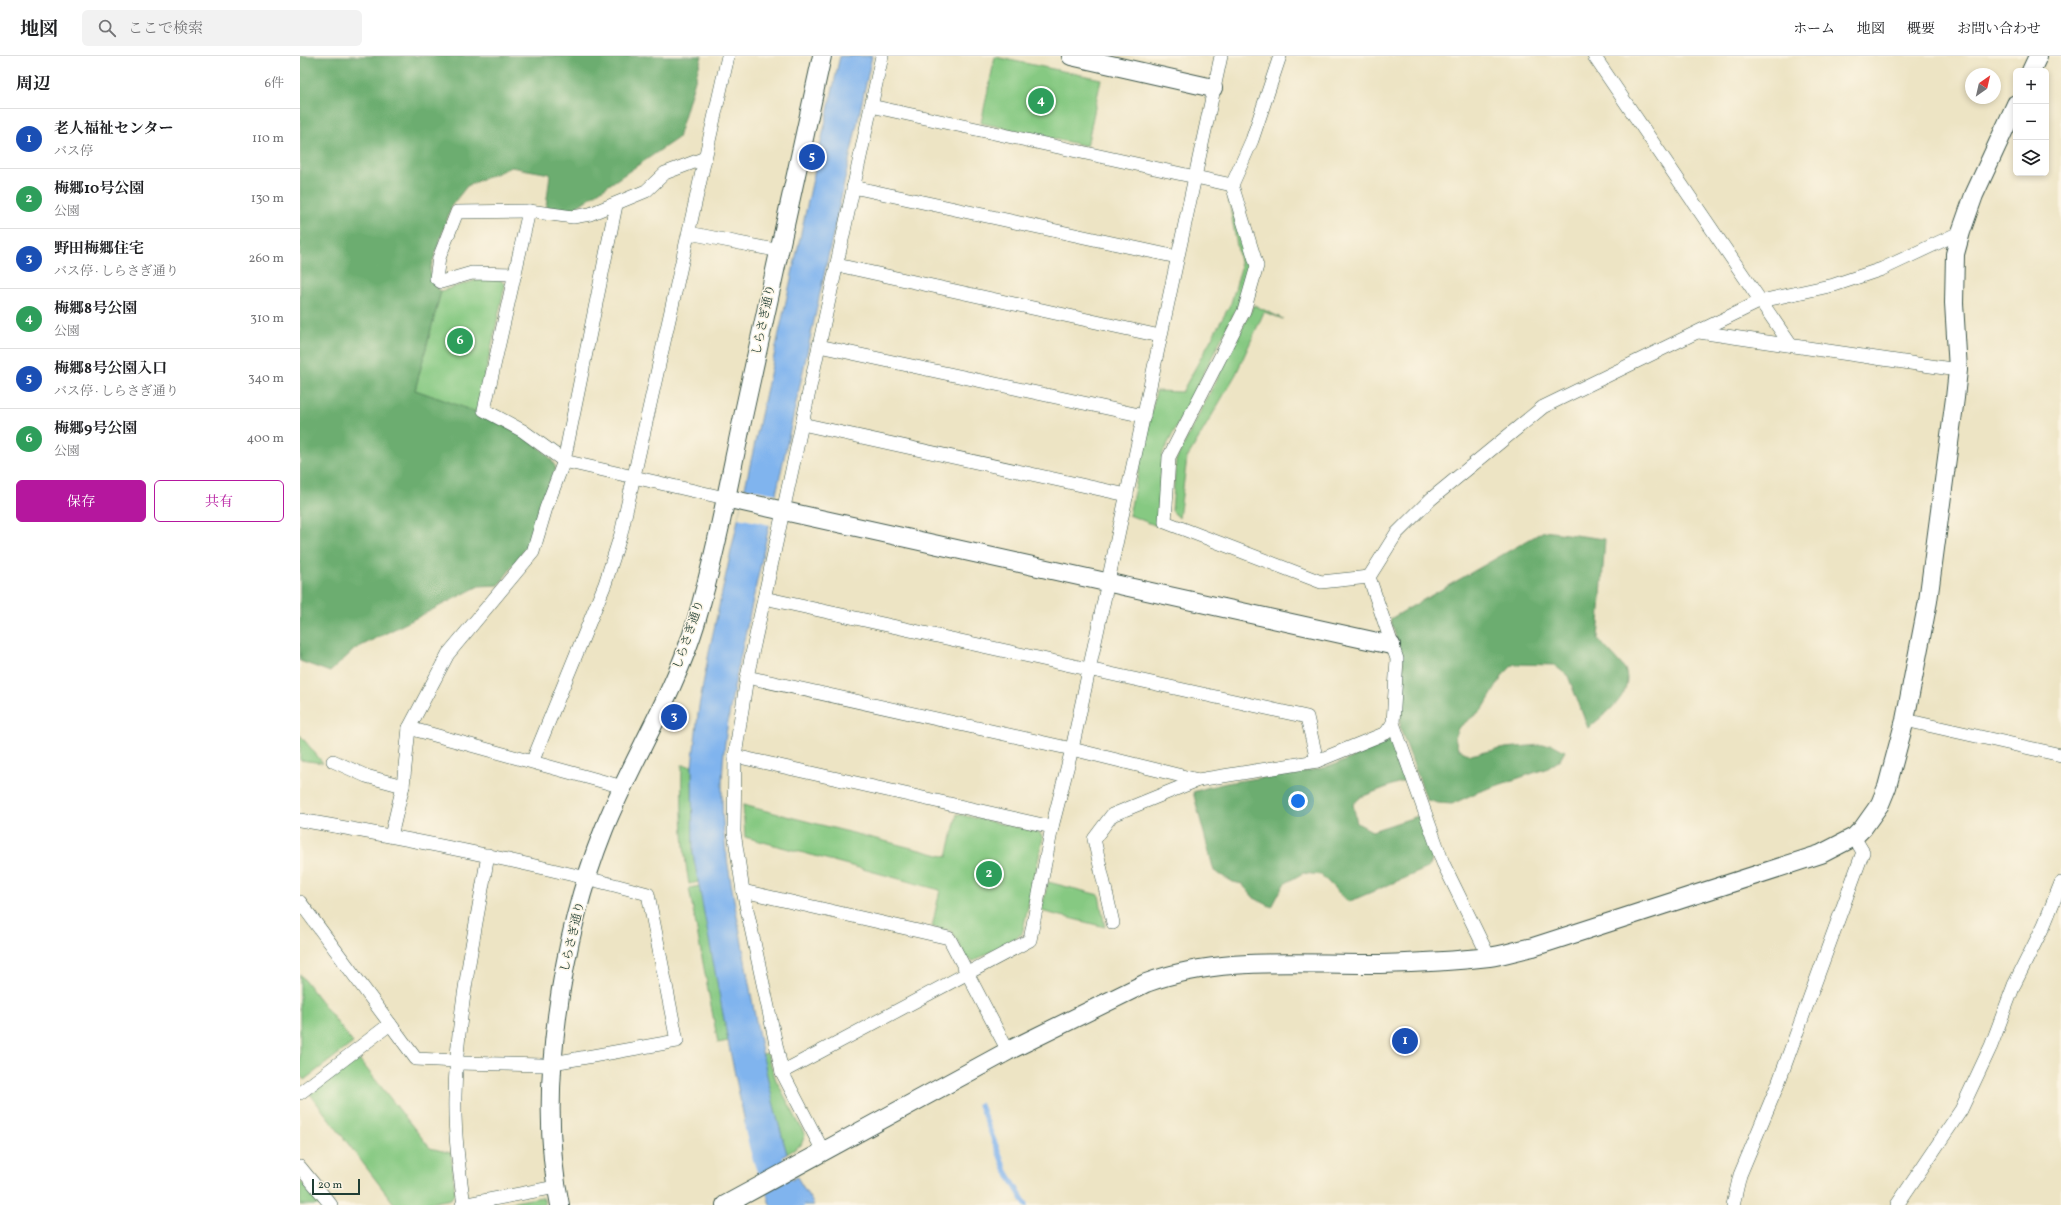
<!DOCTYPE html>
<html lang="ja">
<head>
<meta charset="utf-8">
<style>
	body { margin:0; font-family:Vollkorn,"Noto Serif JP",serif; background:#f2f2f2; color:#202124 }
	.controls { position:absolute; right:12px; top:12px; display:grid; overflow:hidden; border-radius:6px; box-shadow:0 2px 6px #0003 }
	.controls button { width:36px; height:36px; display:grid; place-items:center; padding:0; border:0; border-bottom:1px solid #e0e0e0; background:#fff; color:#202124; font:20px sans-serif }
	.compass { position:absolute; left:1665px; top:12px; width:36px; height:36px; border-radius:50%; background:#fff; box-shadow:0 2px 6px #0003; rotate:34deg }
	.scale { position:absolute; left:12px; bottom:10px; width:48px; box-sizing:border-box; padding-left:4px; border:2px solid #1f3d34; border-top:0; font-size:11px; line-height:14px; white-space:nowrap; color:#1f3d34; -webkit-text-stroke:3px #fcf5e5; paint-order:stroke }
	.you { position:absolute; left:998px; top:745px; width:14px; height:14px; margin:-10px; border:3px solid #fff; border-radius:50%; background:#1a73e8; box-shadow:0 0 0 6px #1a73e833 }
	.badge { display:grid; place-items:center; width:26px; height:26px; border-radius:50%; background:#b5179e; color:#fff; font-size:13px; font-weight:700 }
	.pin { position:absolute; translate:-50% -50%; border:2px solid #fff; box-shadow:0 1px 4px #0006 }
	.list { margin:0; padding:0; list-style:none }
	h2 { display:flex; justify-content:space-between; align-items:center; height:52px; margin:0; padding:0 16px; font-size:17px }
	h2 small { font-size:13px; font-weight:400; color:#757577 }
	.list li { display:grid; grid-template-columns:26px 1fr auto; gap:12px; align-items:center; box-sizing:border-box; height:60px; padding:0 16px; border-top:1px solid #e0e0e0 }
	.list b { display:block; font-size:15px; white-space:nowrap }
	.list p { margin:0; font-size:13px; white-space:nowrap; color:#757577 }
	.list em { font-size:13px; font-style:normal; color:#757577 }
	.actions { display:flex; gap:8px; padding:12px 16px }
	.actions a { flex:1; padding:9px 0; border:1px solid #b5179e; border-radius:6px; text-align:center; font-size:14px; color:#b5179e }
	.actions .main { background:#b5179e; color:#fff }
	.icon { flex:none; width:22px; height:22px; fill:none; stroke:currentColor; stroke-width:2; stroke-linecap:round; stroke-linejoin:round }
	.map { position:relative; flex:none; width:1761px; height:1149px; overflow:hidden }
	header { display:flex; align-items:center; gap:24px; box-sizing:border-box; height:56px; padding:0 20px; background:#fff; border-bottom:1px solid #e0e0e0 }
	header strong { font-size:19px }
	nav { display:flex; gap:22px; margin-inline-start:auto; font-size:14px }
	.search { width:280px; height:36px; background:#f2f2f2; display:flex; align-items:center; gap:10px; box-sizing:border-box; padding:0 14px; border-radius:6px; color:#757577; font-size:15px }
	main { display:flex }
	aside { flex:1; background:#fff }
	.map>svg:first-child { display:block }
	.green { fill:#86c982; stroke:#52835b }
	.forest { fill:#6cad70; stroke:#467552 }
	.water { fill:#80b4ee; stroke:#507891 }
	.pier { fill:#ede4c4 }
	.lines { fill:none; stroke-linecap:round; stroke-linejoin:round }
	.stream { stroke:#80b4ee; stroke-width:5 }
	.river { stroke:#80b4ee; stroke-width:29 }
	.street-casing { stroke:#3e564a; stroke-width:14 }
	.secondary-casing { stroke:#3e564a; stroke-width:20 }
	.street { stroke:#fff; stroke-width:13 }
	.secondary { stroke:#fff; stroke-width:18 }
	.labels { text-anchor:middle; dominant-baseline:central; stroke-width:3; stroke-linejoin:round; paint-order:stroke }
	.street-label { font-size:12px; fill:#1f3d34; stroke:#fcf5e5 }
</style>
</head>
<body>
<header>
<strong>地図</strong>
<div class="search"><svg class="icon" aria-label="search" viewBox="0 0 24 24"><circle cx="10" cy="10" r="6"/><path d="M15 15l6 6"/></svg>ここで検索</div>
<nav><a>ホーム</a><a>地図</a><a>概要</a><a>お問い合わせ</a></nav>
</header>
<main>
<aside>
<h2>周辺<small>6件</small></h2>
<ul class="list">
<li><span class="badge" style="background:#1a4fb4">1</span><div><b>老人福祉センター</b><p>バス停</p></div><em>110 m</em></li>
<li><span class="badge" style="background:#2e9e5b">2</span><div><b>梅郷10号公園</b><p>公園</p></div><em>130 m</em></li>
<li><span class="badge" style="background:#1a4fb4">3</span><div><b>野田梅郷住宅</b><p>バス停 · しらさぎ通り</p></div><em>260 m</em></li>
<li><span class="badge" style="background:#2e9e5b">4</span><div><b>梅郷8号公園</b><p>公園</p></div><em>310 m</em></li>
<li><span class="badge" style="background:#1a4fb4">5</span><div><b>梅郷8号公園入口</b><p>バス停 · しらさぎ通り</p></div><em>340 m</em></li>
<li><span class="badge" style="background:#2e9e5b">6</span><div><b>梅郷9号公園</b><p>公園</p></div><em>400 m</em></li>
</ul>
<div class="actions"><a class="main">保存</a><a>共有</a></div>
</aside>
<div class="map">
<svg width="1761" height="1149" viewBox="0 0 1761 1149">
	<rect width="100%" height="100%" fill="#fcf5e5"/>
	<filter id="ink" filterUnits="userSpaceOnUse"><feTurbulence type="fractalNoise" baseFrequency=".025" numOctaves="2"/><feDisplacementMap in="SourceGraphic" scale="8" xChannelSelector="R" yChannelSelector="G"/><feConvolveMatrix kernelMatrix="1 2 1 2 8 2 1 2 1" color-interpolation-filters="sRGB"/></filter>
	<filter id="wash" filterUnits="userSpaceOnUse"><feTurbulence type="fractalNoise" baseFrequency=".012" numOctaves="4" result="noise"/><feDisplacementMap in="SourceGraphic" scale="16" xChannelSelector="R" yChannelSelector="G"/><feGaussianBlur stdDeviation="0.9" result="paint"/><feColorMatrix in="noise" values="0 0 0 0 0 0 0 0 0 0 0 0 0 0 0 0 0 1.4 0 .05"/><feComposite in="paint" operator="in"/></filter>
	<g filter="url(#wash)">
		<rect width="100%" height="100%" fill="#ede4c4"/>
		<g class="green">
			<polygon points="695,1 801,23 787,90 681,67"/>
			<polygon points="928,140 950,211 938,250 862,399 857,470 829,459 856,335 882,336 931,247 941,212"/>
			<polygon points="200,223 205,229 177,356 115,334 141,235 177,224"/>
			<polygon points="954,249 983,263 964,256 936,318 887,402 879,462 872,455 876,404"/>
			<polygon points="0,679 23,707 0,704"/>
			<path d="M382,709L392,710L393,798L399,826L389,828C382,788 381,750 382,709Z"/>
			<polygon points="443,749 647,801 657,758 739,776 743,782 722,878 674,905 666,902 652,875 632,871 640,834 445,781"/>
			<polygon points="748,826 799,839 805,871 741,855"/>
			<polygon points="400,830 428,985 418,987 389,832"/>
			<polygon points="0,918 53,987 4,1024 0,1019"/>
			<polygon points="467,997 476,1024 505,1079 501,1089 487,1098 473,1048 462,998"/>
			<polygon points="58,1002 130,1092 151,1097 155,1137 151,1143 120,1149 95,1149 10,1038"/>
			<polygon points="0,1124 21,1149 0,1149"/>
			<polygon points="241,1141 244,1143 245,1149 198,1149"/>
		</g>
		<g class="forest">
			<path d="M0,0H402L378,82L272,154L246,151L250,118L211,111L167,130L152,149L130,214L135,230L141,235L115,334C149,346 245,377 256,413L240,447L227,490L199,529L179,530L55,593L30,616L0,605Z"/>
			<path d="M1244,475L1305,483L1298,583C1302,588 1324,611 1325,613C1335,639 1305,658 1288,672L1268,620L1254,609L1214,608L1203,619L1183,653L1158,672L1155,681L1158,693L1170,699L1205,692L1252,688L1265,695L1260,704L1248,712L1178,736L1152,748L1138,747L1127,744L1100,672L1103,604L1090,563Z"/>
			<path d="M1093,681L1108,723L1061,741L1053,748L1057,767L1072,775L1121,759C1127,776 1140,795 1128,812L1048,846L1021,819L1003,817L984,828L972,851L954,842L942,828L933,826L914,815L893,736C935,721 980,722 1023,712C1044,707 1074,692 1093,681Z"/>
		</g>
		<g class="water">
			<path d="M540,0H572L441,598C431,645 421,693 422,741C422,789 433,836 441,882C454,955 466,1027 487,1098L458,1114L447,1076L428,985L393,798L392,710L399,650L410,591Z"/>
			<polygon points="497,1121 514,1149 470,1149 467,1138"/>
		</g>
		<polygon class="pier" points="445,432 477,438 470,469 438,462"/>
		<g class="lines">
			<polyline class="stream" points="680,1049 706,1115 726,1149"/>
			<path class="river" d="M459,1070C465,1098 474,1125 489,1149"/>
		</g>
	</g>
	<g filter="url(#ink)">
		<g class="lines">
			<g class="street-casing">
				<g id="street">
					<polyline points="980,0 952,84 932,129 957,210 944,255 869,401 865,466 1021,526 1069,521"/>
					<polyline points="1294,0 1490,288"/>
					<polyline points="571,50 932,129"/>
					<polyline points="405,102 365,117 346,135 290,158 273,161 229,155 184,354 223,375 264,405 425,442"/>
					<polyline points="553,131 877,201"/>
					<polyline points="389,177 480,195"/>
					<polyline points="537,209 860,280"/>
					<polyline points="215,218 172,217 141,226 136,222 139,202 157,156 229,155"/>
					<polyline points="1399,276 1658,314"/>
					<polyline points="519,290 844,360"/>
					<polyline points="502,368 827,439"/>
					<polyline points="464,542 1007,661 1017,705"/>
					<polyline points="447,621 772,693 898,724 1017,705 1086,677 1093,667"/>
					<polyline points="1605,664 1761,699"/>
					<polyline points="109,672 323,731"/>
					<polyline points="435,700 752,771"/>
					<polyline points="233,704 305,528 321,478 428,0"/>
					<polyline points="33,705 66,720 103,730"/>
					<path d="M0,764C117,784 234,807 348,838L377,985L253,1007"/>
					<polyline points="91,780 103,730 109,672 148,598 233,496 246,452 264,405 316,149"/>
					<polyline points="443,835 649,882 708,995"/>
					<polyline points="0,846 116,1003 157,1005"/>
					<polyline points="813,867 794,783 812,759 898,724"/>
					<polyline points="1189,901 1143,807 1093,667 1097,603 1069,521 1096,478 1131,443 1243,351 1461,245 1534,229 1582,213 1661,176"/>
					<polyline points="157,1007 242,1009"/>
					<polyline points="482,1016 730,884 752,771 772,693 921,0"/>
					<polyline points="0,1037 90,968"/>
					<polyline points="523,1095 482,1016 443,835 434,776 435,700 447,621 582,0"/>
					<polyline points="0,1111 31,1149"/>
					<polyline points="162,1149 256,1131"/>
					<path d="M164,1149C159,1113 154,1076 155,1040C156,962 175,876 188,799"/>
					<polyline points="1433,1149 1440,1119 1478,1028 1563,796 1554,781"/>
					<polyline points="1597,1149 1661,1054 1691,990 1714,929 1744,869 1761,827"/>
				</g>
			</g>
			<g class="secondary-casing">
				<g id="secondary">
					<polyline points="771,0 913,32"/>
					<polyline points="1731,15 1738,0"/>
					<polyline points="425,442 1091,589"/>
					<path d="M260,1149C236,1038 262,878 304,773C332,703 374,639 396,566C416,497 429,426 444,356C470,237 496,119 522,0"/>
					<path d="M425,1149L708,995L846,927C921,899 1001,909 1080,908C1115,907 1154,905 1189,901C1203,899 1218,894 1233,891L1521,798L1554,781L1563,772L1580,748L1587,731L1605,664L1628,545L1655,342L1658,314L1654,247L1655,198L1661,176L1674,139L1716,48"/>
				</g>
			</g>
			<use href="#street" class="street"/>
			<use href="#secondary" class="secondary"/>
		</g>
	</g>
	<g class="labels">
		<g class="street-label">
			<text transform="translate(464 264) rotate(-78)">しらさぎ通り</text>
			<text transform="translate(389 579) rotate(-71)">しらさぎ通り</text>
			<text transform="translate(273 881) rotate(-77)">しらさぎ通り</text>
		</g>
	</g>
</svg>
<div class="controls">
<button>+</button>
<button>−</button>
<button><svg class="icon" aria-label="layers" viewBox="0 0 24 24"><path d="M12 4l9 5-9 5-9-5zM3 14l9 5 9-5"/></svg></button>
</div>
<svg class="compass" viewBox="-18 -18 36 36"><path d="M0-13l5 13h-10z" fill="#e53935"/><path d="M0 13l5-13h-10z" fill="#757577"/></svg>
<div class="scale">20 m</div>
<div class="you"></div>
<div class="pin badge" style="left:1105px;top:985px;background:#1a4fb4">1</div>
<div class="pin badge" style="left:689px;top:818px;background:#2e9e5b">2</div>
<div class="pin badge" style="left:374px;top:661px;background:#1a4fb4">3</div>
<div class="pin badge" style="left:741px;top:45px;background:#2e9e5b">4</div>
<div class="pin badge" style="left:512px;top:101px;background:#1a4fb4">5</div>
<div class="pin badge" style="left:160px;top:285px;background:#2e9e5b">6</div>
</div>
</main>
</body>
</html>
